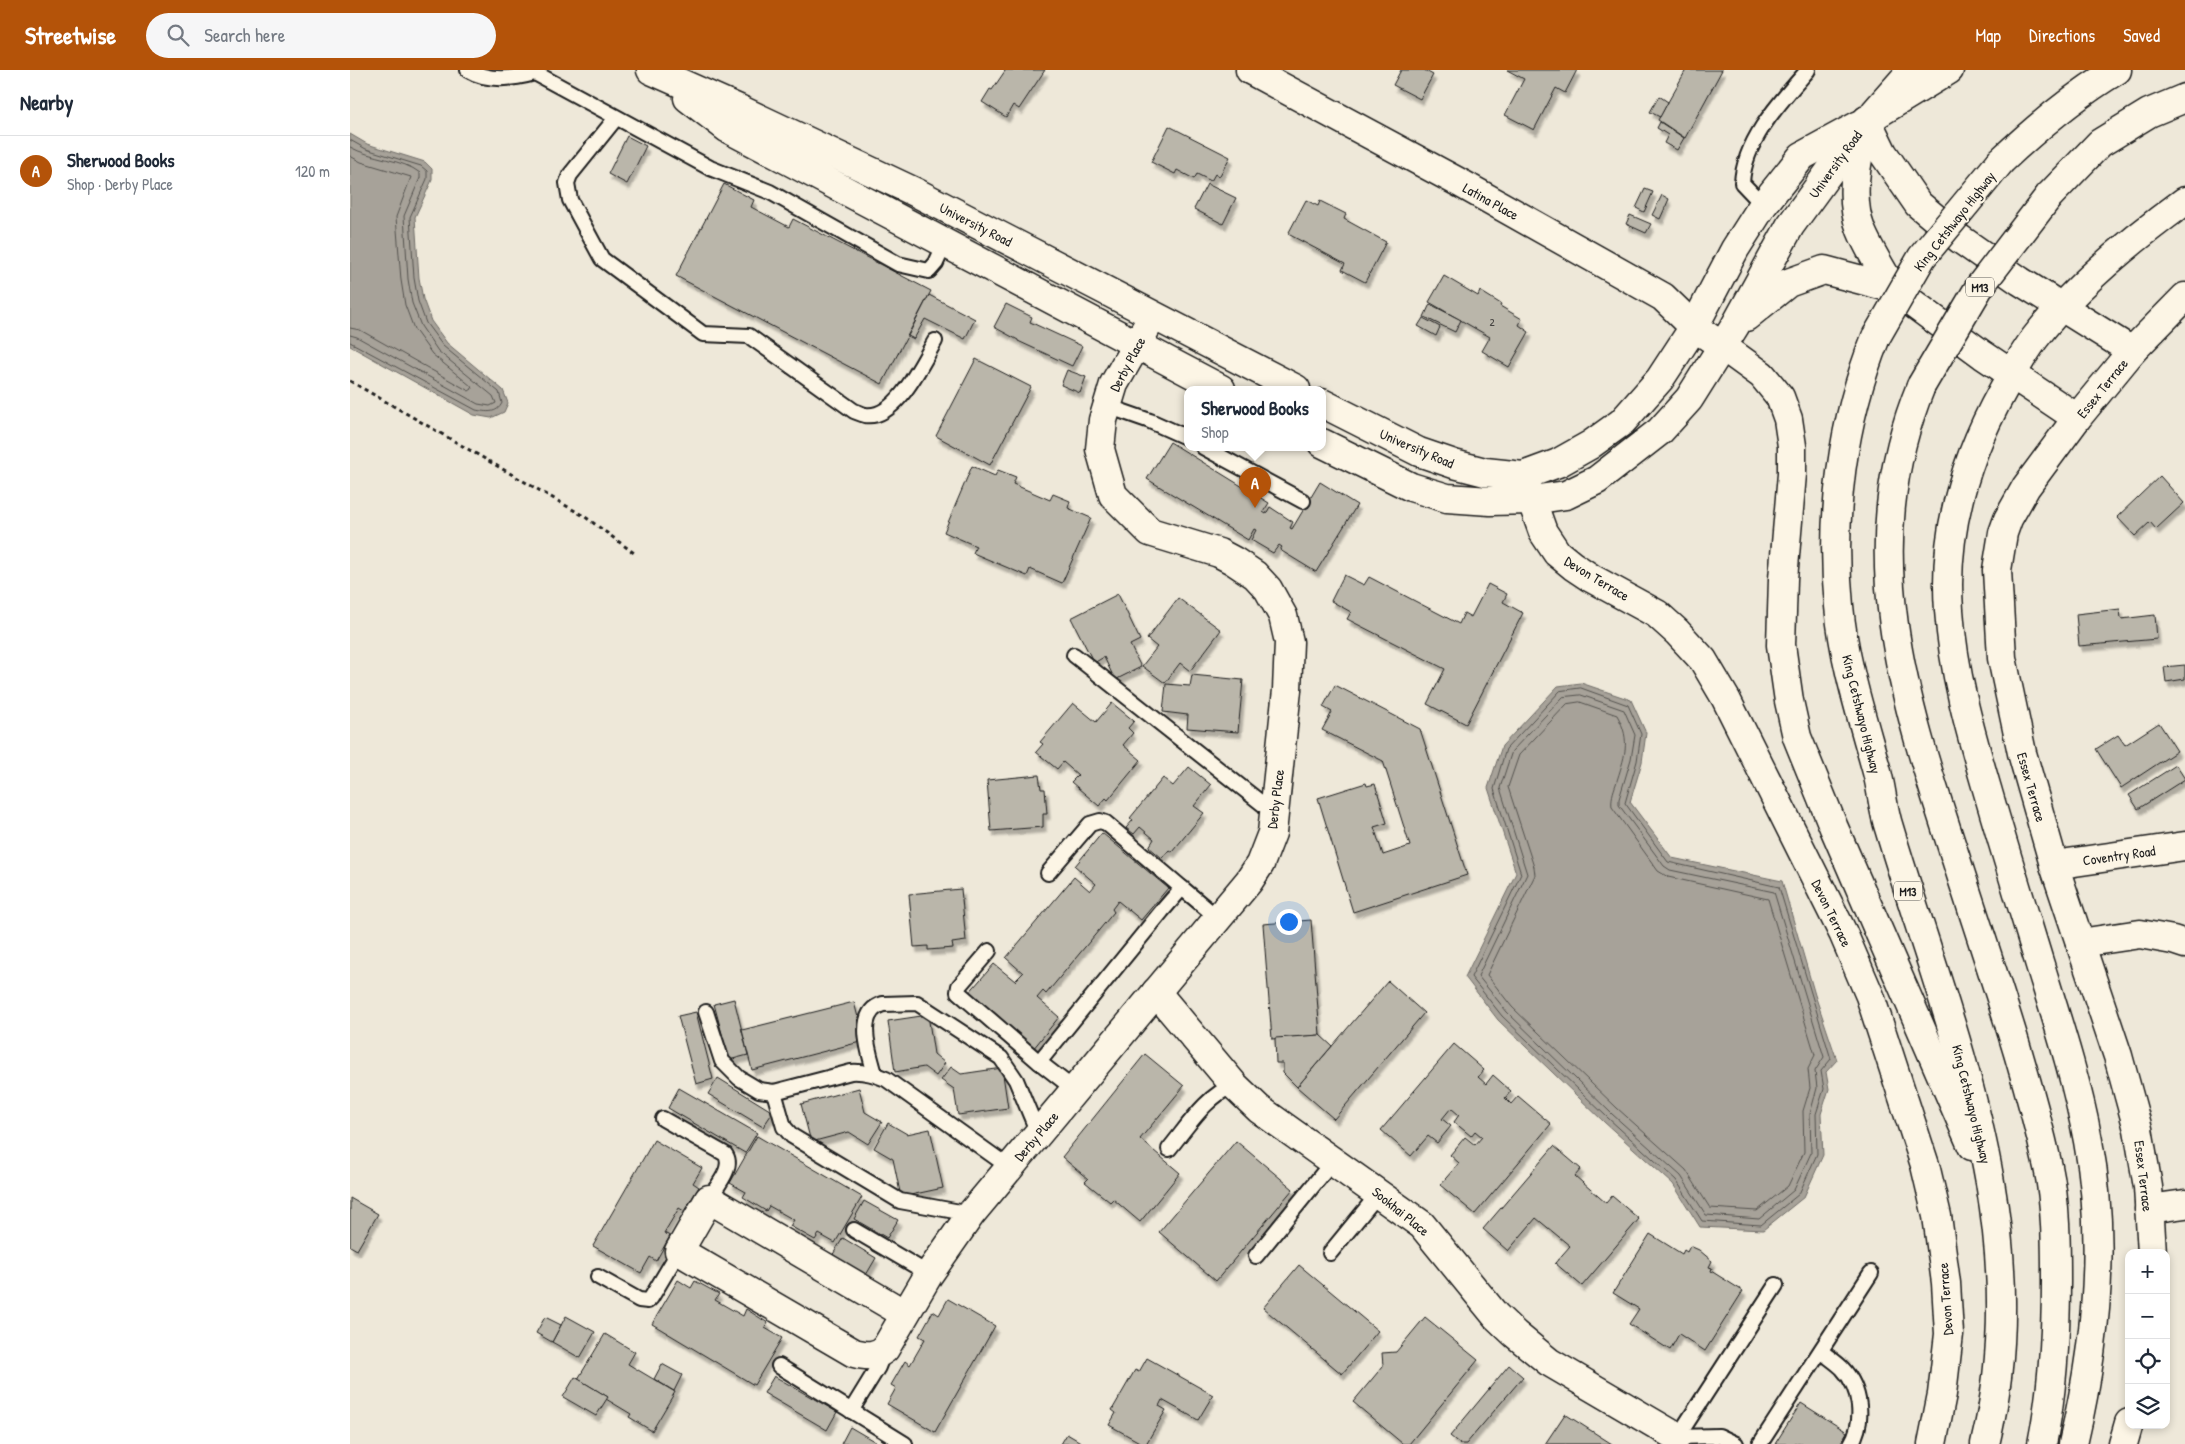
<!DOCTYPE html>
<html lang="en">
<head>
<meta charset="utf-8">
<style>
	body { margin:0; font-family:"Patrick Hand",sans-serif; background:#f6f6f7; color:#1f2937 }
	.controls { position:absolute; right:15px; bottom:15px; display:grid; overflow:hidden; border-radius:10px; box-shadow:0 2px 8px #0003 }
	.controls button { width:45px; height:45px; display:grid; place-items:center; padding:0; border:0; border-bottom:1px solid #e0e1e3; background:#fff; color:#1f2937; font:25px sans-serif }
	.you { position:absolute; left:938px; top:851px; width:18px; height:18px; margin:-12px; border:4px solid #fff; border-radius:50%; background:#1a73e8; box-shadow:0 0 0 8px #1a73e833 }
	.badge { display:grid; place-items:center; width:32px; height:32px; border-radius:50%; background:#b45309; color:#fff; font-size:16px; font-weight:700 }
	.pin { position:absolute; translate:-50% -41px; filter:drop-shadow(0 1px 2px #0008) }
	.pin::after { content:''; position:absolute; top:26px; width:18px; height:15px; background:inherit; clip-path:polygon(0 0,100% 0,50% 100%) }
	.popup { position:absolute; left:834px; top:316px; width:142px; height:65px; box-sizing:border-box; display:grid; place-content:center; border-radius:10px; background:#fff; filter:drop-shadow(0 1px 4px #0005); font-size:16px; white-space:nowrap; color:#747a83 }
	.popup b { font-size:19px; color:#1f2937 }
	.popup::after { content:''; position:absolute; left:50%; top:100%; margin-left:-10px; border:10px solid transparent; border-top-color:#fff }
	.list { margin:0; padding:0; list-style:none }
	h2 { display:flex; justify-content:space-between; align-items:center; height:65px; margin:0; padding:0 20px; font-size:21px }
	h2 small { font-size:16px; font-weight:400; color:#747a83 }
	.list li { display:grid; grid-template-columns:32px 1fr auto; gap:15px; align-items:center; box-sizing:border-box; height:70px; padding:0 20px; border-top:1px solid #e0e1e3 }
	.list b { display:block; font-size:19px; white-space:nowrap }
	.list p { margin:0; font-size:16px; white-space:nowrap; color:#747a83 }
	.list em { font-size:16px; font-style:normal; color:#747a83 }
	.icon { flex:none; width:28px; height:28px; fill:none; stroke:currentColor; stroke-width:2; stroke-linecap:round; stroke-linejoin:round }
	.map { position:relative; flex:none; width:1835px; height:1374px; overflow:hidden }
	header { display:flex; align-items:center; gap:30px; box-sizing:border-box; height:70px; padding:0 25px; background:#b45309; color:#fff }
	header strong { font-size:24px }
	nav { display:flex; gap:28px; margin-inline-start:auto; font-size:18px }
	.search { width:350px; height:45px; background:#f6f6f7; display:flex; align-items:center; gap:12px; box-sizing:border-box; padding:0 18px; border-radius:28px; color:#747a83; font-size:19px }
	main { display:flex }
	aside { flex:1; background:#fff }
	.map>svg:first-child { display:block }
	.water { fill:#a7a299; stroke:#6f6c67 }
	.lines { fill:none; stroke-linecap:round; stroke-linejoin:round }
	.shore { stroke:#54524e; stroke-width:1 }
	.building { fill:#bab6aa; stroke:#1c1c1c; filter:url(#shadow) }
	.service-casing { stroke:#1c1c1c; stroke-width:18 }
	.minor-casing { stroke:#1c1c1c; stroke-width:31 }
	.tertiary-casing { stroke:#1c1c1c; stroke-width:31 }
	.motorway-casing { stroke:#1c1c1c; stroke-width:31 }
	.path { stroke:#1c1c1c; stroke-width:3; stroke-dasharray:4 4; stroke-linecap:butt }
	.service { stroke:#fcf5e5; stroke-width:14 }
	.minor { stroke:#fcf5e5; stroke-width:28 }
	.tertiary { stroke:#fcf5e5; stroke-width:28 }
	.motorway { stroke:#fcf5e5; stroke-width:28 }
	.motorway-bridge-casing { stroke:#1c1c1c; stroke-width:31; stroke-linecap:butt }
	.motorway-bridge { stroke:#fcf5e5; stroke-width:28 }
	.labels { text-anchor:middle; dominant-baseline:central; stroke-width:4; stroke-linejoin:round; paint-order:stroke }
	.number-label { font-size:11px; fill:#444240 }
	.shield { fill:#fcf5e5; stroke:#5f5d58; stroke-width:1 }
	.shield-label { font-size:12px; font-weight:bold; fill:#1c1c1c }
	.street-label { font-size:14px; fill:#1c1c1c; stroke:#fcf5e5 }
</style>
</head>
<body>
<header>
<strong>Streetwise</strong>
<div class="search"><svg class="icon" aria-label="search" viewBox="0 0 24 24"><circle cx="10" cy="10" r="6"/><path d="M15 15l6 6"/></svg>Search here</div>
<nav><a>Map</a><a>Directions</a><a>Saved</a></nav>
</header>
<main>
<aside>
<h2>Nearby<small></small></h2>
<ul class="list">
<li><span class="badge">A</span><div><b>Sherwood Books</b><p>Shop · Derby Place</p></div><em>120 m</em></li>
</ul>
</aside>
<div class="map">
<svg width="1835" height="1374" viewBox="0 0 1835 1374">
	<defs>
		<filter id="shadow"><feDropShadow dx="3" dy="5.5" stdDeviation="1" flood-color="#0004"/></filter>
	</defs>
	<rect width="100%" height="100%" fill="#eee8d9"/>
	<filter id="ink" filterUnits="userSpaceOnUse"><feTurbulence type="fractalNoise" baseFrequency=".02" numOctaves="2"/><feDisplacementMap in="SourceGraphic" scale="10" xChannelSelector="R" yChannelSelector="G"/><feConvolveMatrix kernelMatrix="1 2 1 2 8 2 1 2 1" color-interpolation-filters="sRGB"/></filter>
	<g filter="url(#ink)">
		<g class="water">
			<polygon points="0,64 17,74 75,92 82,99 82,110 65,147 69,208 73,229 81,251 97,273 153,320 158,333 154,342 141,348 124,345 0,276"/>
			<polygon points="1231,613 1281,630 1296,663 1292,692 1280,732 1322,788 1432,811 1465,925 1487,990 1476,1002 1479,1019 1471,1044 1473,1085 1454,1127 1413,1160 1350,1157 1323,1114 1254,1052 1148,950 1115,907 1166,803 1138,718 1152,676 1208,616"/>
		</g>
		<g class="lines">
			<g class="shore">
				<path d="M0,70L16,79L71,96L77,101V109L60,147L64,208L68,231L76,253L93,276L149,322L152,333C147,344 136,342 126,340L0,272"/>
				<path d="M0,77C21,89 53,89 70,103V108L54,146L58,209L62,233L71,256L88,281L143,326L146,333L140,336L128,334L7,267L0,265"/>
				<polyline points="0,86 11,92 61,107 46,147 51,210 55,235 64,259 82,284 121,316 122,319 119,321 10,260 0,258"/>
				<polygon points="1231,618 1278,635 1291,664 1287,691 1275,733 1318,792 1429,817 1481,989 1471,1001 1474,1019 1466,1044 1467,1084 1449,1124 1411,1155 1352,1151 1326,1110 1258,1048 1152,946 1121,907 1171,804 1144,719 1156,679 1210,621"/>
				<polygon points="1231,625 1274,640 1285,665 1281,689 1269,729 1269,735 1314,796 1320,800 1424,822 1474,987 1465,1001 1467,1018 1460,1044 1461,1083 1444,1120 1409,1149 1356,1145 1331,1106 1262,1044 1157,942 1128,906 1177,804 1150,718 1162,681 1213,627"/>
				<path d="M1230,632L1267,645C1282,672 1274,687 1266,714C1263,722 1261,729 1262,737L1308,801L1318,807L1418,829L1465,985L1458,999L1460,1018L1453,1041L1454,1082L1438,1116L1407,1141L1360,1138L1336,1100L1267,1038L1162,937L1137,905L1185,805L1184,797L1158,717L1169,685L1217,634Z"/>
			</g>
		</g>
		<g class="building">
			<polygon points="654,0 695,0 669,39 663,35 656,47 632,32 640,19 642,20 655,1"/>
			<polygon points="1051,0 1074,0 1083,5 1070,29 1043,15"/>
			<polygon points="1157,0 1227,0 1215,23 1206,18 1184,60 1155,45 1174,9"/>
			<polygon points="1336,0 1372,0 1335,68 1308,50"/>
			<polygon points="1309,26 1318,32 1310,47 1300,42"/>
			<polygon points="1310,52 1334,68 1327,80 1314,73 1318,65 1307,58"/>
			<polygon points="819,56 880,87 869,107 865,104 861,111 847,104 844,109 827,100 825,104 801,92"/>
			<polygon points="277,66 296,76 277,114 258,104"/>
			<polygon points="374,114 404,130 401,137 439,157 443,149 581,221 532,314 326,206"/>
			<polygon points="857,114 886,128 873,154 844,139"/>
			<polygon points="1295,119 1303,122 1294,142 1286,138"/>
			<polygon points="1312,125 1319,129 1310,149 1302,145"/>
			<polygon points="956,130 968,136 970,131 996,144 994,149 1036,172 1015,212 992,200 995,194 938,164"/>
			<polygon points="1280,145 1301,154 1296,163 1276,154"/>
			<polygon points="1094,206 1128,226 1130,221 1151,234 1150,236 1172,249 1169,255 1179,262 1159,297 1132,281 1140,267 1079,232"/>
			<polygon points="579,225 625,249 615,269 575,249 564,269 558,266"/>
			<polygon points="656,234 682,247 680,252 732,276 722,296 668,271 668,270 644,257"/>
			<polygon points="1080,234 1111,250 1105,262 1074,247"/>
			<polygon points="1073,248 1090,257 1086,266 1068,256"/>
			<polygon points="626,289 681,317 640,395 586,366"/>
			<polygon points="717,300 736,307 730,323 711,315"/>
			<polygon points="820,372 919,433 913,442 916,444 920,437 943,452 940,458 942,459 970,412 1007,435 966,502 930,480 932,477 929,475 923,483 901,470 906,460 904,459 898,470 797,409"/>
			<polygon points="622,396 645,406 648,400 666,407 663,414 700,430 703,424 720,431 718,438 741,448 712,513 680,499 677,506 623,483 626,476 594,462"/>
			<polygon points="1810,406 1834,433 1806,459 1800,452 1785,466 1767,447"/>
			<polygon points="994,505 1014,515 1019,507 1109,554 1114,543 1121,547 1138,514 1157,524 1153,532 1173,543 1116,654 1077,634 1095,599 997,549 1001,542 981,531"/>
			<polygon points="768,524 790,570 780,575 791,597 765,610 754,587 744,593 721,548"/>
			<polygon points="828,528 871,560 840,601 830,593 815,613 792,596 807,577 797,569"/>
			<polygon points="1770,539 1771,549 1805,545 1807,569 1729,576 1726,544"/>
			<polygon points="1835,595 1835,609 1816,612 1814,597"/>
			<polygon points="842,605 893,610 888,662 837,658 838,645 813,642 816,614 840,616"/>
			<polygon points="985,615 1070,659 1117,805 1003,842 968,728 1016,713 1017,716 1025,714 1037,753 1024,757 1033,785 1060,776 1033,691 972,660 982,642 973,637"/>
			<polygon points="723,633 746,652 762,633 784,651 778,658 783,663 773,675 791,690 758,730 756,728 749,736 721,712 728,705 713,692 707,699 686,682 693,674 690,672"/>
			<polygon points="1809,653 1827,681 1771,718 1746,679 1768,665 1775,675"/>
			<polygon points="1826,695 1835,709 1788,739 1779,725"/>
			<polygon points="839,697 861,715 844,736 854,743 822,782 819,780 812,788 799,777 804,769 790,757 784,764 776,758 783,750 780,748 813,708 823,716"/>
			<polygon points="689,705 691,719 695,719 697,744 693,744 693,757 641,761 637,710"/>
			<polygon points="752,763 818,818 791,850 768,831 762,839 764,842 696,924 693,921 687,928 709,947 683,979 617,925 644,894 665,911 673,903 656,888 724,807 740,821 746,814 725,796"/>
			<polygon points="611,819 616,871 602,873 603,878 578,880 578,876 564,877 559,824"/>
			<polygon points="961,850 970,965 922,969 913,854"/>
			<polygon points="1038,911 1074,943 984,1049 947,1017"/>
			<polygon points="384,929 398,985 379,990 364,934"/>
			<polygon points="504,932 514,971 402,1000 392,960"/>
			<polygon points="346,942 363,1009 346,1014 328,946"/>
			<polygon points="578,945 584,984 595,993 586,1006 574,997 545,1002 538,951"/>
			<polygon points="970,965 982,976 947,1017 933,1003 933,993 926,993 925,968"/>
			<polygon points="1104,974 1134,1000 1128,1007 1136,1014 1143,1005 1161,1021 1155,1028 1161,1034 1168,1026 1201,1054 1125,1144 1090,1115 1109,1093 1100,1085 1115,1067 1125,1075 1132,1067 1125,1061 1121,1066 1104,1052 1109,1045 1101,1038 1092,1049 1101,1056 1087,1073 1078,1066 1061,1086 1031,1060"/>
			<polygon points="795,984 834,1016 790,1069 830,1103 790,1152 763,1129 760,1132 735,1112 738,1109 712,1087"/>
			<polygon points="601,997 611,1004 652,998 658,1038 608,1045 604,1019 591,1010"/>
			<polygon points="368,1008 423,1042 413,1057 358,1024"/>
			<polygon points="329,1018 407,1063 395,1083 318,1038"/>
			<polygon points="509,1018 515,1042 532,1052 518,1074 499,1062 461,1072 451,1034"/>
			<polygon points="538,1053 557,1064 580,1059 593,1118 551,1127 543,1089 524,1078"/>
			<polygon points="407,1066 512,1127 485,1173 469,1164 465,1170 440,1156 444,1150 419,1136 416,1141 393,1127 396,1122 380,1113"/>
			<polygon points="304,1070 352,1098 343,1113 349,1117 334,1141 329,1138 314,1163 320,1166 306,1191 300,1187 291,1203 243,1176"/>
			<polygon points="886,1071 943,1119 866,1211 809,1162"/>
			<polygon points="1204,1076 1231,1099 1225,1106 1256,1133 1262,1126 1289,1149 1232,1216 1205,1193 1220,1176 1186,1148 1158,1181 1133,1159"/>
			<polygon points="0,1128 28,1144 7,1180 0,1176"/>
			<polygon points="514,1131 548,1150 537,1168 504,1149"/>
			<polygon points="1300,1164 1332,1184 1334,1180 1337,1182 1340,1176 1349,1180 1362,1191 1359,1197 1362,1198 1361,1201 1393,1221 1355,1281 1329,1264 1320,1280 1279,1254 1289,1239 1263,1223"/>
			<polygon points="493,1168 526,1188 516,1205 482,1186"/>
			<polygon points="949,1195 1028,1261 992,1304 913,1238"/>
			<polygon points="328,1210 341,1218 345,1211 369,1224 365,1230 393,1246 396,1239 418,1253 415,1258 432,1268 404,1315 302,1254"/>
			<polygon points="598,1229 645,1256 585,1362 537,1334 546,1318 541,1315 555,1291 560,1295 575,1269 569,1266 583,1241 589,1245"/>
			<polygon points="216,1246 245,1262 230,1288 202,1272"/>
			<polygon points="195,1247 211,1255 202,1272 186,1263"/>
			<polygon points="1075,1247 1128,1290 1059,1374 1053,1374 1003,1332 1033,1296 1032,1283 1046,1282"/>
			<polygon points="255,1264 285,1282 278,1294 325,1322 302,1361 279,1347 281,1344 256,1329 258,1327 228,1309"/>
			<polygon points="797,1288 863,1325 848,1350 812,1330 809,1336 816,1340 796,1374 793,1374 759,1355 766,1343 762,1340 785,1300 789,1302"/>
			<polygon points="312,1294 332,1305 324,1321 304,1309"/>
			<polygon points="1159,1295 1173,1307 1116,1374 1110,1374 1100,1366"/>
			<polygon points="424,1306 487,1342 477,1360 414,1323"/>
			<polygon points="225,1307 258,1327 246,1346 213,1327"/>
			<polygon points="1451,1333 1497,1362 1490,1374 1425,1374"/>
			<polygon points="1215,1344 1262,1374 1195,1374"/>
			<polygon points="500,1357 529,1374 491,1374"/>
			<polygon points="717,1364 734,1374 711,1374"/>
		</g>
		<g class="lines">
			<g class="service-casing">
				<g id="service">
					<path d="M118,0C138,12 163,9 185,3L360,98L420,122L548,194L579,201L586,193L595,173"/>
					<path d="M266,48L220,105L217,113L220,130L252,189L353,264L399,266L504,341C507,342 511,344 515,345C546,350 572,293 585,271"/>
					<path d="M1413,135L1392,113C1394,70 1431,31 1458,0"/>
					<polyline points="757,336 800,351 838,368"/>
					<polyline points="853,377 953,431"/>
					<polyline points="724,585 924,743"/>
					<polyline points="698,803 740,754 750,751 756,753 832,818"/>
					<polyline points="639,881 609,916 608,922 689,992"/>
					<path d="M356,942L372,991L389,1008L409,1020L424,1022L501,1002C514,1001 524,1004 536,1009L659,1097"/>
					<path d="M525,1004C520,985 504,942 533,934L567,933L651,988L666,1010L688,1063"/>
					<polyline points="725,1020 689,992 812,841 832,818 869,849"/>
					<polyline points="424,1022 434,1057 442,1066 550,1131 621,1144"/>
					<path d="M313,1049L375,1084C385,1097 366,1117 359,1129"/>
					<path d="M819,1079C838,1056 856,1026 884,1015"/>
					<polyline points="504,1160 579,1204"/>
					<polyline points="980,1183 1029,1123"/>
					<polyline points="906,1186 983,1091"/>
					<polyline points="248,1207 289,1230 298,1231 301,1228 329,1181"/>
					<path d="M1471,1281C1478,1287 1486,1292 1492,1298C1511,1318 1515,1351 1501,1374"/>
					<polyline points="429,1296 555,1374"/>
					<polyline points="501,1341 528,1297 530,1292 528,1284"/>
					<polyline points="1327,1367 1369,1366 1386,1374"/>
					<polyline points="1325,1371 1426,1215"/>
					<polyline points="1410,1374 1521,1203"/>
				</g>
			</g>
			<g class="minor-casing">
				<g id="minor">
					<polyline points="900,0 1112,114 1313,227 1344,257 1372,276"/>
					<polyline points="1525,42 1562,0"/>
					<polyline points="1782,281 1835,227"/>
					<polyline points="1704,795 1835,776"/>
					<polyline points="1730,873 1790,864 1823,870 1835,874"/>
					<polyline points="806,922 884,1015 909,1039 1072,1155 1146,1246 1165,1264 1199,1292 1327,1367"/>
					<polyline points="1799,1139 1835,1134"/>
					<path d="M555,1244L359,1129L329,1181L504,1283C516,1286 525,1287 535,1279L579,1204L621,1144L899,811L910,794L922,763L937,620L939,572L933,546L918,519L905,505L884,491L869,483L800,462L763,425L750,379L753,350L764,314L803,246"/>
				</g>
			</g>
			<g class="tertiary-casing">
				<g id="tertiary">
					<polyline points="301,0 389,39 565,122 946,319"/>
					<polyline points="338,28 377,58 871,319"/>
					<polyline points="1517,50 1533,83 1568,134 1610,169 1670,211 1782,281 1727,348 1676,417 1658,449 1653,463 1647,500 1652,588 1672,683 1704,795 1768,986 1788,1059 1798,1117 1802,1183"/>
					<path d="M1514,62C1506,93 1499,129 1511,160C1519,180 1532,199 1542,218"/>
					<polyline points="1396,247 1438,213 1474,200 1542,218 1633,285 1727,348"/>
					<polyline points="972,333 1069,382 1104,394 1135,402 1173,406 1208,393 1240,375 1272,352 1310,309 1344,257 1385,179 1413,135 1452,86 1509,55"/>
					<polyline points="972,373 1061,417 1097,428 1140,431 1182,430 1216,425 1247,410 1310,361 1339,329 1385,256 1440,156 1517,50"/>
					<polyline points="1173,406 1193,462 1207,483 1223,496 1241,508 1307,544 1327,562 1353,590 1376,629 1493,863 1520,926 1575,1095 1587,1146 1596,1213 1599,1264 1592,1324 1582,1374"/>
					<polyline points="1773,1374 1779,1353"/>
				</g>
			</g>
			<g class="motorway-casing">
				<g id="motorway">
					<polyline points="1517,50 1599,0"/>
					<path d="M1651,91C1687,57 1724,26 1767,0"/>
					<polyline points="1699,126 1750,73 1799,43 1835,28"/>
					<path d="M1526,267C1492,351 1480,446 1489,536C1494,593 1512,647 1527,702C1532,721 1533,740 1539,758C1600,962 1688,1157 1635,1374"/>
					<polyline points="1372,276 1412,305 1430,327 1438,349 1442,376 1442,404 1433,509 1431,575 1439,631 1447,667 1484,758 1622,1076"/>
					<path d="M1571,316C1504,480 1554,630 1606,789C1638,891 1675,992 1698,1097C1706,1134 1706,1174 1706,1211C1706,1266 1703,1320 1692,1374"/>
					<path d="M1723,1374C1746,1276 1757,1172 1738,1071C1727,1011 1708,953 1690,895C1672,836 1654,778 1637,719C1620,661 1603,601 1599,540C1593,462 1615,388 1653,320C1663,302 1673,284 1685,268C1723,218 1784,168 1835,131"/>
				</g>
			</g>
			<polyline class="path" points="0,311 234,446 284,483"/>
			<use href="#service" class="service"/>
			<use href="#minor" class="minor"/>
			<use href="#tertiary" class="tertiary"/>
			<use href="#motorway" class="motorway"/>
			<g class="motorway-bridge-casing">
				<g id="motorway-bridge">
					<polyline points="1526,267 1572,187 1651,91"/>
					<polyline points="1571,316 1630,216 1699,126"/>
				</g>
			</g>
			<use href="#motorway-bridge" class="motorway-bridge"/>
		</g>
	</g>
	<g class="labels">
		<g class="number-label">
			<text x="1142" y="252">2</text>
		</g>
		<g class="shield">
			<rect x="1616" y="207.5" width="28" height="19" rx="4"/>
			<rect x="1544" y="811.5" width="28" height="19" rx="4"/>
		</g>
		<g class="shield-label">
			<text x="1630" y="217">M13</text>
			<text x="1558" y="821">M13</text>
		</g>
		<g class="street-label">
			<text transform="translate(1485 94) rotate(-54)">University Road</text>
			<text transform="translate(1141 131) rotate(29)">Latina Place</text>
			<text transform="translate(1604 151) rotate(-52)">King Cetshwayo Highway</text>
			<text transform="translate(626 154) rotate(27)">University Road</text>
			<text transform="translate(777 294) rotate(-62)">Derby Place</text>
			<text transform="translate(1752 318) rotate(-51)">Essex Terrace</text>
			<text transform="translate(1067 378) rotate(23)">University Road</text>
			<text transform="translate(1247 508) rotate(31)">Devon Terrace</text>
			<text transform="translate(1512 644) rotate(76)">King Cetshwayo Highway</text>
			<text transform="translate(1682 717) rotate(74)">Essex Terrace</text>
			<text transform="translate(925 729) rotate(-83)">Derby Place</text>
			<text transform="translate(1769 785) rotate(-8)">Coventry Road</text>
			<text transform="translate(1482 843) rotate(64)">Devon Terrace</text>
			<text transform="translate(1622 1034) rotate(76)">King Cetshwayo Highway</text>
			<text transform="translate(686 1066) rotate(-50)">Derby Place</text>
			<text transform="translate(1794 1106) rotate(83)">Essex Terrace</text>
			<text transform="translate(1051 1141) rotate(39)">Sookhai Place</text>
			<text transform="translate(1595 1229) rotate(-94)">Devon Terrace</text>
		</g>
	</g>
</svg>
<div class="controls">
<button>+</button>
<button>−</button>
<button><svg class="icon" aria-label="locate" viewBox="0 0 24 24"><circle cx="12" cy="12" r="6"/><path d="M12 2v4M12 18v4M2 12h4M18 12h4"/></svg></button>
<button><svg class="icon" aria-label="layers" viewBox="0 0 24 24"><path d="M12 4l9 5-9 5-9-5zM3 14l9 5 9-5"/></svg></button>
</div>
<div class="you"></div>
<div class="pin badge" style="left:905px;top:438px">A</div>
<div class="popup"><b>Sherwood Books</b>Shop</div>
</div>
</main>
</body>
</html>
